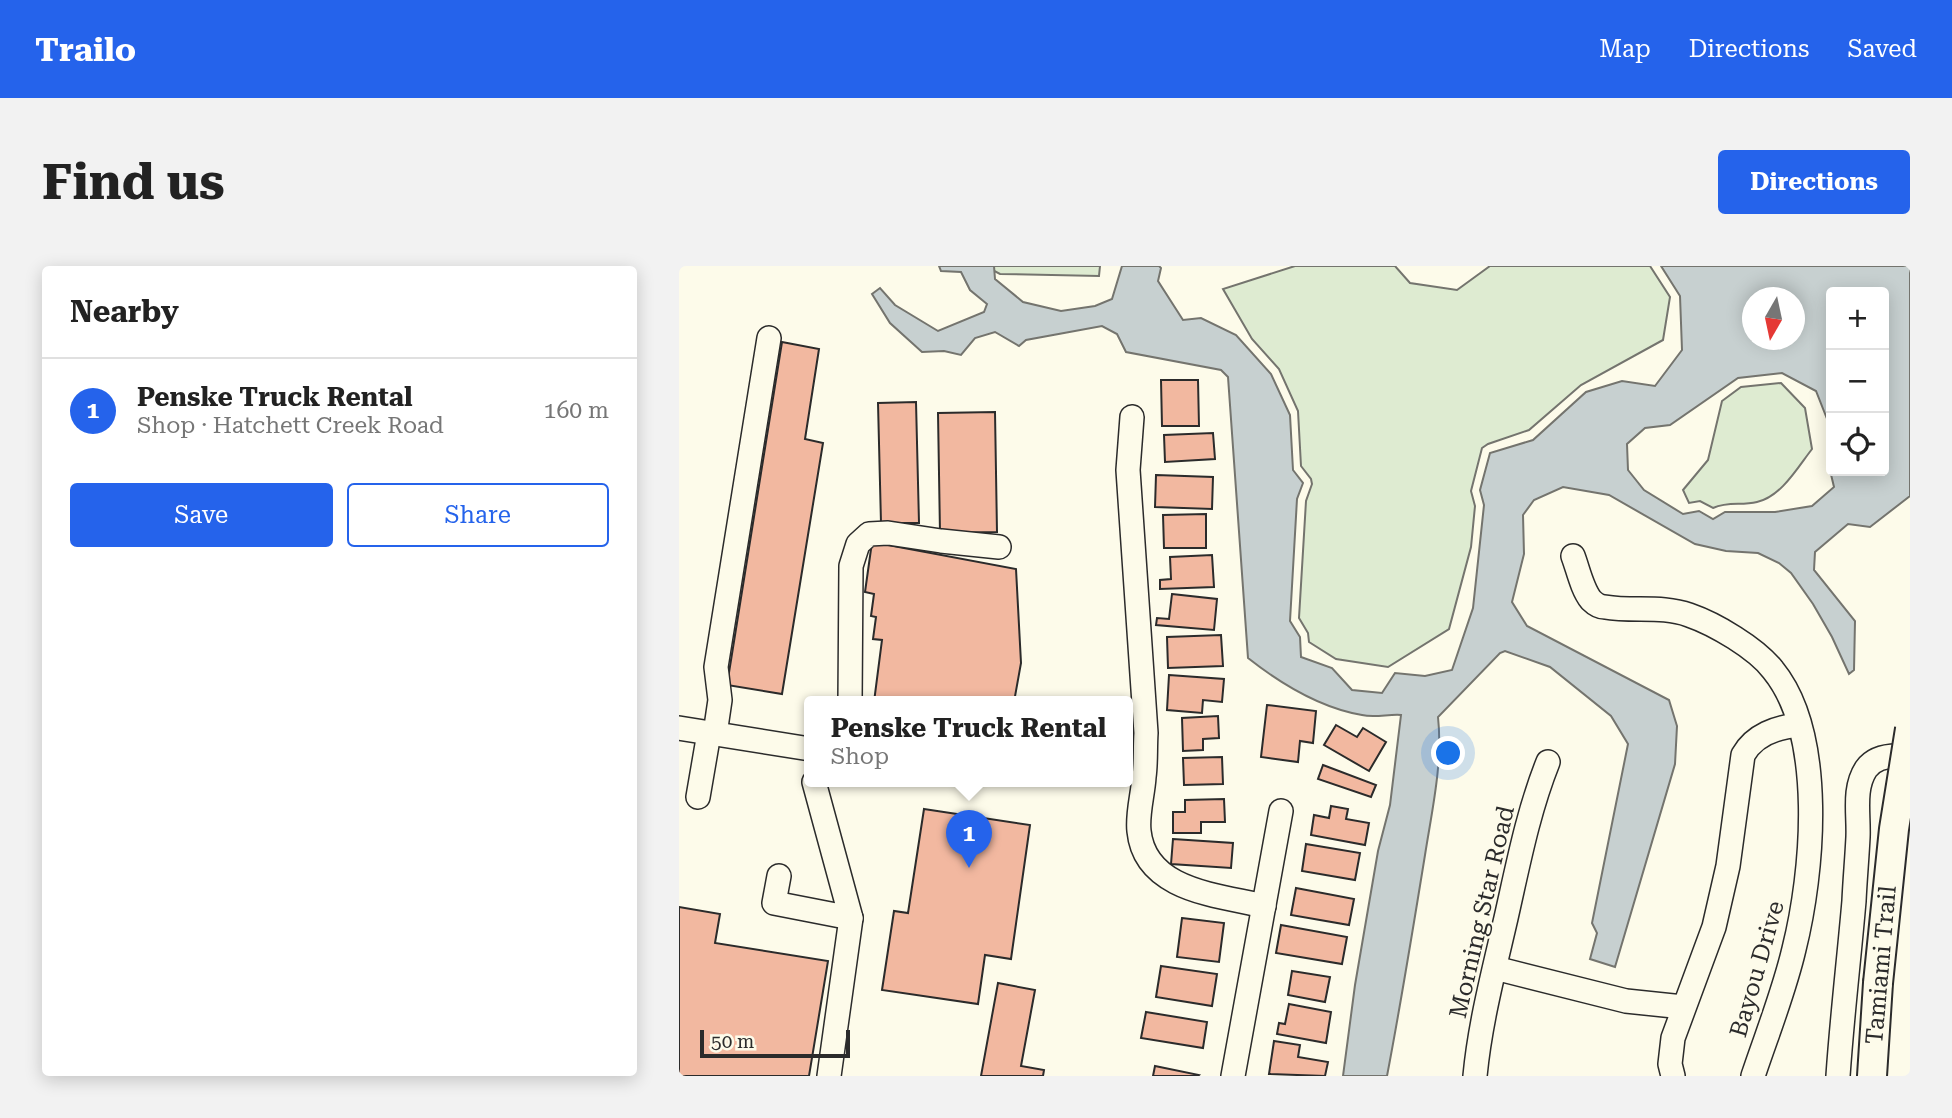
<!DOCTYPE html>
<html lang="en">
<head>
<meta charset="utf-8">
<style>
	body { margin:0; font-family:"Roboto Serif",serif; background:#f2f2f2; color:#222 }
	.controls { position:absolute; right:21px; top:21px; display:grid; overflow:hidden; border-radius:7px; box-shadow:0 4px 18px #0003 }
	.controls button { width:63px; height:63px; display:grid; place-items:center; padding:0; border:0; border-bottom:2px solid #e0e0e0; background:#fff; color:#222; font:35px sans-serif }
	.compass { position:absolute; left:1063px; top:21px; width:63px; height:63px; border-radius:50%; background:#fff; box-shadow:0 4px 18px #0003; rotate:189deg }
	.scale { position:absolute; left:21px; bottom:18px; width:150px; box-sizing:border-box; padding-left:7px; border:4px solid #2b2b2b; border-top:0; font-size:19px; line-height:24px; white-space:nowrap; color:#2b2b2b; -webkit-text-stroke:5px #fdfbea; paint-order:stroke }
	.you { position:absolute; left:770px; top:488px; width:24px; height:24px; margin:-18px; border:5px solid #fff; border-radius:50%; background:#1a73e8; box-shadow:0 0 0 10px #1a73e833 }
	.badge { display:grid; place-items:center; width:46px; height:46px; border-radius:50%; background:#2563eb; color:#fff; font-size:23px; font-weight:700 }
	.pin { position:absolute; translate:-50% -58px; filter:drop-shadow(0 2px 4px #0008) }
	.pin::after { content:''; position:absolute; top:37px; width:24px; height:21px; background:inherit; clip-path:polygon(0 0,100% 0,50% 100%) }
	.popup { position:absolute; left:125px; top:430px; width:329px; height:91px; box-sizing:border-box; display:grid; place-content:center; border-radius:7px; background:#fff; filter:drop-shadow(0 2px 5px #0005); font-size:23px; white-space:nowrap; color:#767676 }
	.popup b { font-size:26px; color:#222 }
	.popup::after { content:''; position:absolute; left:50%; top:100%; margin-left:-14px; border:14px solid transparent; border-top-color:#fff }
	.list { margin:0; padding:0; list-style:none }
	h2 { display:flex; justify-content:space-between; align-items:center; height:91px; margin:0; padding:0 28px; font-size:30px }
	h2 small { font-size:23px; font-weight:400; color:#767676 }
	.list li { display:grid; grid-template-columns:46px 1fr auto; gap:21px; align-items:center; box-sizing:border-box; height:105px; padding:0 28px; border-top:2px solid #e0e0e0 }
	.list b { display:block; font-size:26px; white-space:nowrap }
	.list p { margin:0; font-size:23px; white-space:nowrap; color:#767676 }
	.list em { font-size:23px; font-style:normal; color:#767676 }
	.actions { display:flex; gap:14px; padding:21px 28px }
	.actions a { flex:1; padding:16px 0; border:2px solid #2563eb; border-radius:7px; text-align:center; font-size:24px; color:#2563eb }
	.actions .main { background:#2563eb; color:#fff }
	.icon { flex:none; width:38px; height:38px; fill:none; stroke:currentColor; stroke-width:2; stroke-linecap:round; stroke-linejoin:round }
	.map { position:relative; flex:none; width:1231px; height:810px; overflow:hidden; border-radius:7px }
	header { display:flex; align-items:center; gap:42px; box-sizing:border-box; height:98px; padding:0 35px; background:#2563eb; color:#fff }
	header strong { font-size:33px }
	nav { display:flex; gap:38px; margin-inline-start:auto; font-size:24px }
	.intro { display:flex; align-items:center; justify-content:space-between; box-sizing:border-box; height:168px; padding:0 42px }
	h1 { margin:0; font-size:49px }
	.button { padding:18px 32px; border-radius:7px; background:#2563eb; color:#fff; font-size:24px; font-weight:700 }
	main { display:flex; gap:42px; padding:0 42px }
	aside { flex:1; background:#fff; border-radius:7px; box-shadow:0 4px 18px #0003 }
	.map>svg:first-child { display:block }
	.green { fill:#deebd1; stroke:#74746e; stroke-width:2 }
	.water { fill:#c7d0d0; stroke:#74746e; stroke-width:2; fill-rule:evenodd }
	.building { fill:#f2b8a0; stroke:#2b2b2b; stroke-width:2 }
	.lines { fill:none; stroke-linecap:round; stroke-linejoin:round }
	.minor-casing { stroke:#2b2b2b; stroke-width:26 }
	.major-casing { stroke:#2b2b2b; stroke-width:32 }
	.minor { stroke:#fdfbea; stroke-width:23 }
	.major { stroke:#fdfbea; stroke-width:28 }
	.major-bridge-casing { stroke:#2b2b2b; stroke-width:32; stroke-linecap:butt }
	.major-bridge { stroke:#fdfbea; stroke-width:28 }
	.labels { text-anchor:middle; dominant-baseline:central; stroke-width:5; stroke-linejoin:round; paint-order:stroke }
	.street-label { font-size:24px; fill:#2b2b2b; stroke:#fdfbea }
</style>
</head>
<body>
<header>
<strong>Trailo</strong>
<nav><a>Map</a><a>Directions</a><a>Saved</a></nav>
</header>
<div class="intro"><h1>Find us</h1><a class="button">Directions</a></div>
<main>
<aside>
<h2>Nearby<small></small></h2>
<ul class="list">
<li><span class="badge">1</span><div><b>Penske Truck Rental</b><p>Shop · Hatchett Creek Road</p></div><em>160 m</em></li>
</ul>
<div class="actions"><a class="main">Save</a><a>Share</a></div>
</aside>
<div class="map">
<svg width="1231" height="810" viewBox="0 0 1231 810">
	<rect width="100%" height="100%" fill="#fdfbea"/>
	<g class="green">
		<polygon points="306,0 421,0 420,10 321,8"/>
		<polygon points="616,0 716,0 731,17 778,24 811,0 971,0 991,31 984,74 902,119 850,164 809,178 803,182 792,225 796,240 792,281 770,363 709,401 657,393 630,376 629,367 620,352 627,235 633,218 632,213 622,200 619,145 600,103 573,73 544,23"/>
		<path d="M1102,117L1126,142L1133,183C1119,201 1102,231 1078,236C1062,240 1050,235 1034,242L1021,235L1010,237L1004,224L1029,194L1043,135L1062,121Z"/>
	</g>
	<path class="water" d="M260,0H315L316,13L344,36L382,45L416,40L433,33L443,0H480L482,2L479,15L504,54L522,52L557,69L592,108L611,149L614,204L624,217L618,233L611,355L621,371L622,391L653,402L673,424L703,427L716,407L746,410L773,404L794,342L805,239L801,224L811,187L854,174L907,126L943,115L976,120L1003,84L1001,30L982,0H1231V230L1191,261L1169,258L1136,286L1135,304L1176,355L1175,404L1170,408L1153,371L1134,338L1112,307L1100,297L1079,287L1047,285L1016,278L930,229L884,221L855,234L844,249L845,288L833,336L848,360L990,434L998,460L996,498L936,701L911,693L918,667L913,657L949,478L932,450L871,401L826,385L821,387L759,451C764,497 753,544 746,589C734,663 722,737 708,810H664L676,719L699,585L711,539L722,449C710,448 695,452 683,449C642,442 602,418 569,392L549,111L542,104L447,86L438,68L423,60L347,74L340,80L316,66L296,72L282,89L265,85L243,86L211,57L193,28L201,22L216,39L259,65L305,46L308,38L291,24L282,6L262,5ZM1152,26H1205V205H1152V181L1149,196L1155,221L1133,240L1096,246H1046L1034,253L1020,245L1004,248L965,224L949,204L948,178L966,162L991,159L1059,112L1103,107L1137,125L1152,163ZM1073,32H1115V74H1073Z"/>
	<g class="building">
		<polygon points="103,76 140,83 126,173 144,177 103,428 48,419"/>
		<polygon points="482,114 519,114 520,160 483,160"/>
		<polygon points="237,136 240,257 202,257 199,137"/>
		<polygon points="316,146 318,266 261,267 259,147"/>
		<polygon points="534,167 536,193 486,196 485,169"/>
		<polygon points="477,209 534,211 533,243 476,241"/>
		<polygon points="527,248 527,282 485,282 484,249"/>
		<polygon points="193,276 337,303 342,397 335,436 195,436 203,374 194,373 197,351 192,350 195,328 186,326"/>
		<polygon points="533,289 535,321 481,323 481,314 492,313 491,291"/>
		<polygon points="493,328 538,333 535,364 477,359 478,352 490,353"/>
		<polygon points="542,369 544,400 489,402 488,371"/>
		<polygon points="490,409 545,413 543,436 524,434 523,447 488,444"/>
		<polygon points="588,439 637,445 634,477 621,475 619,496 582,491"/>
		<polygon points="539,450 540,472 524,473 524,484 504,485 503,452"/>
		<polygon points="657,459 678,471 684,462 707,476 690,505 645,479"/>
		<polygon points="543,491 544,518 505,519 504,492"/>
		<polygon points="644,499 697,519 692,531 639,513"/>
		<polygon points="545,533 546,556 522,556 522,567 494,567 494,546 506,546 506,534"/>
		<polygon points="652,540 669,543 667,553 690,557 686,579 632,569 635,549 650,552"/>
		<polygon points="245,543 351,559 332,693 306,689 299,738 203,724 215,645 229,647"/>
		<polygon points="494,573 554,577 552,602 492,598"/>
		<polygon points="627,578 681,587 676,614 623,605"/>
		<polygon points="617,622 675,633 670,659 612,649"/>
		<polygon points="0,641 41,648 36,677 149,695 130,810 0,810"/>
		<polygon points="503,652 545,657 540,696 498,691"/>
		<polygon points="602,659 668,671 663,698 597,687"/>
		<polygon points="482,700 538,708 533,740 477,731"/>
		<polygon points="613,705 651,711 646,736 609,729"/>
		<polygon points="319,717 356,724 342,800 365,804 364,810 302,810"/>
		<polygon points="610,738 652,746 647,777 598,768 600,757 606,758"/>
		<polygon points="467,746 528,756 524,782 462,772"/>
		<polygon points="595,775 621,779 619,791 649,796 646,810 590,808"/>
		<polygon points="476,800 520,809 519,810 474,810"/>
	</g>
	<g class="lines">
		<g class="minor-casing">
			<g id="minor">
				<path d="M453,151L449,204L467,467C466,482 467,497 465,511C464,528 458,548 460,565C466,625 539,629 585,640"/>
				<path d="M894,290C899,303 903,323 912,334C916,338 920,341 926,341C954,346 983,339 1010,349C1036,358 1077,382 1094,404C1147,469 1134,607 1115,683C1105,726 1088,768 1074,810"/>
				<polyline points="171,436 172,300 179,278 190,268 209,267 262,275 320,281"/>
				<polyline points="0,462 131,483"/>
				<polyline points="36,468 41,434 37,401 90,72"/>
				<polyline points="19,531 30,467"/>
				<polyline points="100,610 95,637 172,652 135,516"/>
				<polyline points="816,702 947,735 1004,741"/>
				<polyline points="150,810 172,652"/>
				<polyline points="554,810 602,545"/>
				<path d="M796,810C801,757 815,704 827,652C839,599 849,546 869,496"/>
				<path d="M994,810L991,798L994,772L1035,661L1049,600L1064,489C1075,469 1098,461 1120,459"/>
				<path d="M1159,810C1163,751 1170,693 1175,635C1176,613 1178,592 1179,571C1180,548 1174,523 1187,503C1197,489 1216,489 1231,491"/>
			</g>
		</g>
		<g class="major-casing">
			<polyline id="major" points="1193,810 1199,717"/>
		</g>
		<use href="#minor" class="minor"/>
		<use href="#major" class="major"/>
		<g class="major-bridge-casing">
			<polyline id="major-bridge" points="1199,717 1215,563 1231,463"/>
		</g>
		<use href="#major-bridge" class="major-bridge"/>
	</g>
	<g class="labels">
		<g class="street-label">
			<text transform="translate(803 646) rotate(-77)">Morning Star Road</text>
			<text transform="translate(1202 699) rotate(-85)">Tamiami Trail</text>
			<text transform="translate(1078 703) rotate(-74)">Bayou Drive</text>
		</g>
	</g>
</svg>
<div class="controls">
<button>+</button>
<button>−</button>
<button><svg class="icon" aria-label="locate" viewBox="0 0 24 24"><circle cx="12" cy="12" r="6"/><path d="M12 2v4M12 18v4M2 12h4M18 12h4"/></svg></button>
</div>
<svg class="compass" viewBox="-18 -18 36 36"><path d="M0-13l5 13h-10z" fill="#e53935"/><path d="M0 13l5-13h-10z" fill="#767676"/></svg>
<div class="scale">50 m</div>
<div class="you"></div>
<div class="pin badge" style="left:290px;top:602px">1</div>
<div class="popup"><b>Penske Truck Rental</b>Shop</div>
</div>
</main>
</body>
</html>
